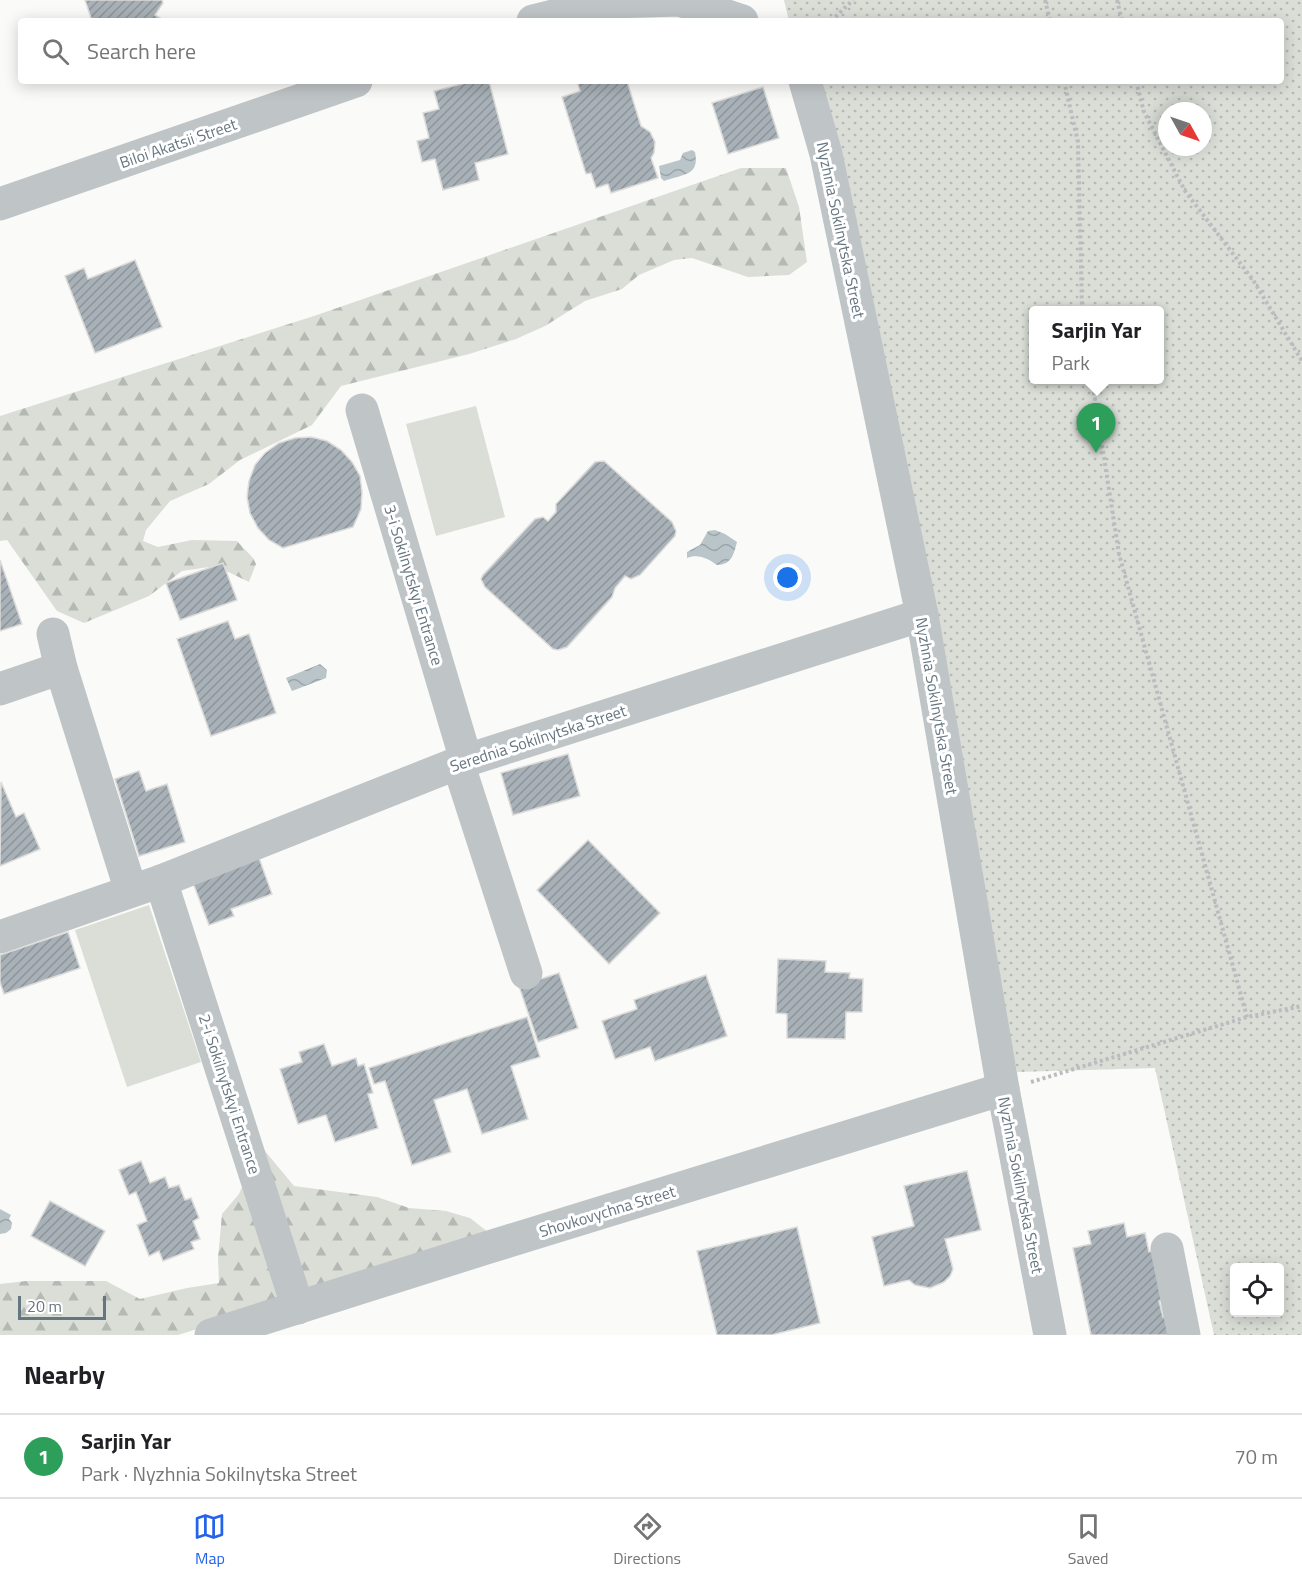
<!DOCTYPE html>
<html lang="en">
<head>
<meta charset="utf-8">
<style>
	body { margin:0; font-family:"Titillium Web",sans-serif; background:#f6f6f6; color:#202124 }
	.controls { position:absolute; right:18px; bottom:18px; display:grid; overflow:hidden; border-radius:6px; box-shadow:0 3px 15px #0003 }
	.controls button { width:54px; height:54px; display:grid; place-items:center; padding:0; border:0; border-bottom:2px solid #e0e0e0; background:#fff; color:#202124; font:30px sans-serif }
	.compass { position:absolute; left:1158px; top:102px; width:54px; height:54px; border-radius:50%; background:#fff; box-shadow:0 3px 15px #0003; rotate:130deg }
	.scale { position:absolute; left:18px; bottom:15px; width:88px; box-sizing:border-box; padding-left:6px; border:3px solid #667681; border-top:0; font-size:16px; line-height:21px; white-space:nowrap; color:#667681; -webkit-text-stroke:4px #fff; paint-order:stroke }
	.you { position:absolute; left:788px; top:578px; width:21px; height:21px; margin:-15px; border:4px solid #fff; border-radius:50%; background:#1a73e8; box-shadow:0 0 0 9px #1a73e833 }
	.badge { display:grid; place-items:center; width:39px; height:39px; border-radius:50%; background:#2563eb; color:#fff; font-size:20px; font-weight:700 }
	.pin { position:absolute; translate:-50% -50px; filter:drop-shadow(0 2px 3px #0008) }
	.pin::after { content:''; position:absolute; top:32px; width:21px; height:18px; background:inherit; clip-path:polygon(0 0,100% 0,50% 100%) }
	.popup { position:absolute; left:1029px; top:306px; width:135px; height:78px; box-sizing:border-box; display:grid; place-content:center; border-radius:6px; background:#fff; filter:drop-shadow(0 2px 4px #0005); font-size:20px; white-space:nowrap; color:#757577 }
	.popup b { font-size:22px; color:#202124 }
	.popup::after { content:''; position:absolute; left:50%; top:100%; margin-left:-12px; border:12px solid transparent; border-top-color:#fff }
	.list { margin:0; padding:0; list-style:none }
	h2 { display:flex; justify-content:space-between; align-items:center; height:78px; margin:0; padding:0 24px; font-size:26px }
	h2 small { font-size:20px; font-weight:400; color:#757577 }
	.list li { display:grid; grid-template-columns:39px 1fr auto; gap:18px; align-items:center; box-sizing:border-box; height:84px; padding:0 24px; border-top:2px solid #e0e0e0 }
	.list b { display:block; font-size:22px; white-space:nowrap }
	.list p { margin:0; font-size:20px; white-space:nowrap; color:#757577 }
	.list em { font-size:20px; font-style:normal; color:#757577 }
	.icon { flex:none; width:33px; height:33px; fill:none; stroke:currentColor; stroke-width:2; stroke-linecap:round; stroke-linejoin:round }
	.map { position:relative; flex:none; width:1302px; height:1335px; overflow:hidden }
	.search { position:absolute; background:#fff; box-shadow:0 3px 15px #0003; left:18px; right:18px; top:18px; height:66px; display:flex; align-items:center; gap:15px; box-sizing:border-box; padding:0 21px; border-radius:6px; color:#757577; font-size:22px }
	.sheet { height:162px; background:#fff }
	nav { display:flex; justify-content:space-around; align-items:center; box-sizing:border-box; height:84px; border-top:2px solid #e0e0e0; background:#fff; font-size:16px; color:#757577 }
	nav a { display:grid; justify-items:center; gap:3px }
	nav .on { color:#2563eb }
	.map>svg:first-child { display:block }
	.green { fill:#daded7 }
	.forest { fill:url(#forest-firs) }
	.park { fill:url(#park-dots); fill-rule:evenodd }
	.water { fill:url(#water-waves) }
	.building { fill:url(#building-hatch); stroke:#dcdcda; stroke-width:1.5 }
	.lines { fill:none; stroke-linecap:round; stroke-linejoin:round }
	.path { stroke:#babdc0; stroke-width:4; stroke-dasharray:3 3; stroke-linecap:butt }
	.minor { stroke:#bfc4c7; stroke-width:33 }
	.labels { text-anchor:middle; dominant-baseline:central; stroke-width:6; stroke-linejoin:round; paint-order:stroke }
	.street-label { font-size:16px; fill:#667681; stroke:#fff }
</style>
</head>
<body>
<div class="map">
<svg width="1302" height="1335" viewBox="0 0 1302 1335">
	<defs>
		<pattern id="forest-firs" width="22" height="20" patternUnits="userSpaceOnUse" patternTransform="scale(1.5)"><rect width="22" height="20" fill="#daded7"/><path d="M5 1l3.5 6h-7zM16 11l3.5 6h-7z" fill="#b5b9b4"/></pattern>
		<pattern id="park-dots" width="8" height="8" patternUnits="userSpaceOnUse" patternTransform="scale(1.5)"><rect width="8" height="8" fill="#daded7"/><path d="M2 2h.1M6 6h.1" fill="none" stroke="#b5b9b4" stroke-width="1.8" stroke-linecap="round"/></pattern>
		<pattern id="water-waves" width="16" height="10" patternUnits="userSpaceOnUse" patternTransform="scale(1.5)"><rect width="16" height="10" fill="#bac5c9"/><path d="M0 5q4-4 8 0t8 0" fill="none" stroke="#9ba5a9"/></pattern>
		<pattern id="building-hatch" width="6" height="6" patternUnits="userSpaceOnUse" patternTransform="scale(1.5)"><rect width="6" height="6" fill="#a8b1b7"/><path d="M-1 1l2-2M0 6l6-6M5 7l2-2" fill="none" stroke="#8d959a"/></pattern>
	</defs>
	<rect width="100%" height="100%" fill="#fafaf8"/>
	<g class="green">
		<polygon points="476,406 505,517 436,536 406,424"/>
		<polygon points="149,905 201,1062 127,1087 75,930"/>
	</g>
	<g class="forest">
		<polygon points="741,168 786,168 799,207 807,262 789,275 748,277 692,258 674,260 639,275 622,289 585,301 545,326 516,339 469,354 341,386 312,425 240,460 209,484 170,501 146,530 143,541 158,547 192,540 237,541 253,558 256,564 249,582 216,566 182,571 149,596 84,623 57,611 7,540 0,541 0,416 314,316"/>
		<polygon points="260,1145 294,1186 377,1197 409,1208 446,1211 470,1218 493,1236 178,1335 0,1335 0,1284 26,1281 106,1281 140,1299 187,1288 219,1283 218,1258 222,1214 239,1194"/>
	</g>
	<path class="park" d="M784,0H1302V1335H1214L1155,1068L1017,1072L803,81H1281V21H789ZM1167,111H1203V147H1167ZM1033,310H1159V380H1033ZM1234,1268H1280V1312H1234Z"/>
	<g class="water">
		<path d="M692,150L695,152C700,176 683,174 664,181L661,178L659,166L680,160L683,153Z"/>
		<path d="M715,530L725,534L737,542C734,553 732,565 717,565C709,559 698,553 687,558V552L700,545L708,531Z"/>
		<polygon points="320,664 327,670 326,678 292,691 286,678"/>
		<polygon points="0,1209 11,1215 9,1219 12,1223 11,1229 6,1233 0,1234"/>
	</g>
	<g class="building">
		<polygon points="85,0 162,0 163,3 155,15 165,21 92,21"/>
		<polygon points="473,81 489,81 508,154 475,163 479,180 443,190 435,159 422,162 417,141 429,138 423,113 439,109 434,91"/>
		<polygon points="577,81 600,81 600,83 608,81 627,81 641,126 650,132 655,142 654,153 651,158 658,178 611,193 608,184 596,188 591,173 586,174 562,97 580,91"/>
		<polygon points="763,87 779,138 728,154 712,103"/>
		<polygon points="135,260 162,327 95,353 65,276 84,268 88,279"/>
		<polygon points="311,437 327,441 341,450 352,462 360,476 362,492 361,509 353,527 283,548 269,540 258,528 250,513 247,497 249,481 255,465 265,453 279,443 295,438"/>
		<polygon points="604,461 672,522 676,531 675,536 640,575 631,579 625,576 615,588 612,597 567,647 558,650 553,649 485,587 481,579 483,575 535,519 543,517 548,521 556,512 556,504 595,462"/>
		<polygon points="0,560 22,624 0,631"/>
		<polygon points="223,563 237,600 180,620 166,583"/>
		<polygon points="228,621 235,639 249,634 276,713 211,736 177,639"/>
		<polygon points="568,754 580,796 513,815 501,773"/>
		<polygon points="139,771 146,791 167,784 185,842 139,856 115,779"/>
		<polygon points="1,782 16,817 24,813 40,849 0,866"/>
		<polygon points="588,840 660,913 609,964 537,890"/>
		<polygon points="259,858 272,894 231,909 234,916 209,925 193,883"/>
		<polygon points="68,932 80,968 4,994 0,982 0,955"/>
		<polygon points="778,959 826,961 825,972 850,973 849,978 863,979 862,1012 846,1012 845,1039 787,1038 787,1014 776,1013"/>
		<polygon points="559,973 578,1028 538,1042 519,986"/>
		<polygon points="706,975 727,1036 655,1061 650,1047 615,1059 602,1021 637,1009 634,1000"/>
		<polygon points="527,1017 540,1057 511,1066 528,1119 482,1134 467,1089 434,1100 451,1152 412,1165 385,1081 374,1084 369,1068"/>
		<polygon points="324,1044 332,1066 356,1058 358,1066 364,1064 373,1093 368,1094 378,1128 335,1142 326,1115 298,1124 280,1069 302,1062 299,1052"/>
		<polygon points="141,1161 150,1183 165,1177 169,1188 179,1185 185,1200 191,1198 199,1218 193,1221 200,1239 191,1242 194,1249 163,1261 159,1251 149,1256 137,1225 147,1221 136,1192 129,1195 119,1170"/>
		<polygon points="967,1171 981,1230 945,1239 953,1269 950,1276 944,1282 930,1288 915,1285 909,1280 884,1286 872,1237 914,1226 904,1186"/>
		<polygon points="50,1201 105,1231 85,1266 31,1236"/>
		<polygon points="1124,1223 1127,1237 1145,1233 1149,1252 1160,1250 1169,1299 1159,1301 1163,1317 1173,1315 1177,1335 1091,1335 1073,1248 1091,1244 1088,1231"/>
		<polygon points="797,1227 820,1323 771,1335 717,1335 697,1251"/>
	</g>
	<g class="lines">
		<g class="path">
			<polyline points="1045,0 1050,21"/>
			<polyline points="1117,0 1122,21"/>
			<polyline points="831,21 853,0"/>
			<polyline points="1064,81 1078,142 1082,310"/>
			<polyline points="1136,81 1144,112 1185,191 1253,280 1302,361"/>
			<polyline points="1092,380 1119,554 1247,1017"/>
			<polyline points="1031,1082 1247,1017 1302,1006"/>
		</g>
		<g class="minor">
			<polyline points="533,21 610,2 680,0 742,21"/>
			<polyline points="805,81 826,154 922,615 1003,1089 1050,1335"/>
			<polyline points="0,204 356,81"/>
			<polyline points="362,410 466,760"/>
			<polyline points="53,634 61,668 131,891"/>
			<polyline points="0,689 61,668"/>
			<polyline points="458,763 526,973"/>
			<polyline points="161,881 298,1308"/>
			<polyline points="0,937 161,881 458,763 922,615"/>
			<polyline points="1167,1249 1184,1335"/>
			<polyline points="211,1335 486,1248 1003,1089"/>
		</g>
	</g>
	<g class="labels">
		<g class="street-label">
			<text transform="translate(178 143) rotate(-19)">Biloi Akatsii Street</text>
			<text transform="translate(841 230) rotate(78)">Nyzhnia Sokilnytska Street</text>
			<text transform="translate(414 585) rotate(73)">3-i Sokilnytskyi Entrance</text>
			<text transform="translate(937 706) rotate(80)">Nyzhnia Sokilnytska Street</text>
			<text transform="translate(538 738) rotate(-18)">Serednia Sokilnytska Street</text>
			<text transform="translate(230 1094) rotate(72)">2-i Sokilnytskyi Entrance</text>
			<text transform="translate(1021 1185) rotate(79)">Nyzhnia Sokilnytska Street</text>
			<text transform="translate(607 1211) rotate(-17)">Shovkovychna Street</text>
		</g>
	</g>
</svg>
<div class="controls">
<button><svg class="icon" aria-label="locate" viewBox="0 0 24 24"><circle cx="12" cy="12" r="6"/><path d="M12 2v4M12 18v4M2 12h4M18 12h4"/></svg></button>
</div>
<svg class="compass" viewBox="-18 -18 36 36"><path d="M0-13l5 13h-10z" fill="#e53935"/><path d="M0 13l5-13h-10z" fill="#757577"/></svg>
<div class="scale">20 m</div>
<div class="you"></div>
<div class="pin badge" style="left:1096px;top:453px;background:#2e9e5b">1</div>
<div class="popup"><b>Sarjin Yar</b>Park</div>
<div class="search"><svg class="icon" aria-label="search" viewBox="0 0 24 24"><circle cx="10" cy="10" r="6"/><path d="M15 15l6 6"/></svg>Search here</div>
</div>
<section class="sheet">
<h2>Nearby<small></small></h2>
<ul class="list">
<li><span class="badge" style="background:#2e9e5b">1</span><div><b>Sarjin Yar</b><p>Park · Nyzhnia Sokilnytska Street</p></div><em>70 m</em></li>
</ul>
</section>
<nav>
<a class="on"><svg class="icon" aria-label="map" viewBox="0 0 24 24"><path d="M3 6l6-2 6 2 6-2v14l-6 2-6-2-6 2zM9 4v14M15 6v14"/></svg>Map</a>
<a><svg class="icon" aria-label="directions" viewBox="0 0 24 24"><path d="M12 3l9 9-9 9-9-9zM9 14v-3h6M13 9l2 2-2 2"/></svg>Directions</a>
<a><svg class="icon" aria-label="saved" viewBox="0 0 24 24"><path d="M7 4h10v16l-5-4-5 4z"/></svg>Saved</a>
</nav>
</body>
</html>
